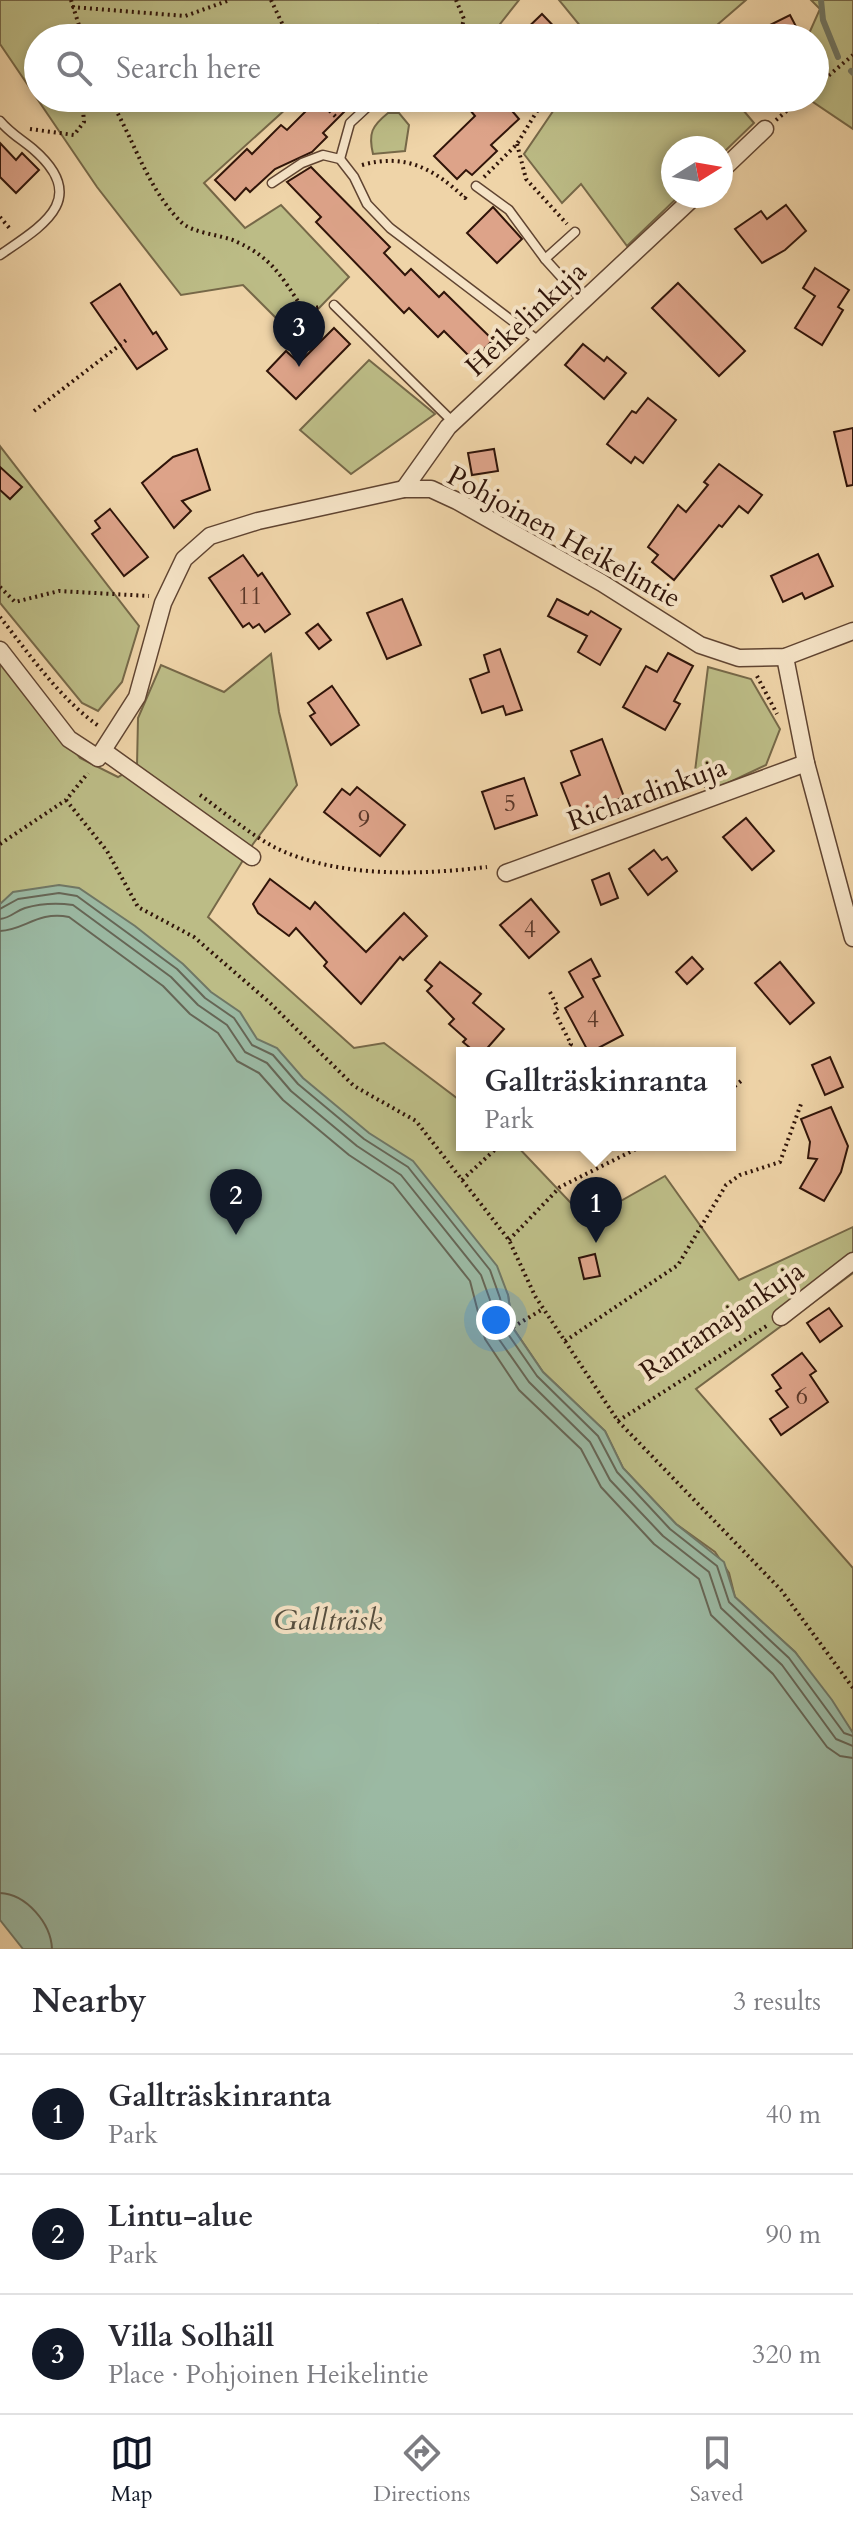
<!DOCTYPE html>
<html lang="en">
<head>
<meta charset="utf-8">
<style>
	body { margin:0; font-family:Cardo,serif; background:#f2f2f3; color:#2b2b33 }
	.compass { position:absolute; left:661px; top:136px; width:72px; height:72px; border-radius:50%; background:#fff; box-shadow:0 4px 12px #0003; rotate:79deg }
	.you { position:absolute; left:496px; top:1320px; width:28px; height:28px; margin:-20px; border:6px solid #fff; border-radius:50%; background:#1a73e8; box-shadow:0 0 0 12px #1a73e833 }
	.badge { display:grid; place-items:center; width:52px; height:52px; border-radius:50%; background:#111827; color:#fff; font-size:26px; font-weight:700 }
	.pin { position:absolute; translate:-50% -66px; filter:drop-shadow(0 2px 4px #0008) }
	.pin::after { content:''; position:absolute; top:42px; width:28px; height:24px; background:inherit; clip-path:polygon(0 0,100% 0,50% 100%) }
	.popup { position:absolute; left:456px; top:1047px; width:280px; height:104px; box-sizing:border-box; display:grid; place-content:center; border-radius:0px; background:#fff; filter:drop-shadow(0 2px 6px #0005); font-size:26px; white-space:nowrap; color:#7c7c81 }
	.popup b { font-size:30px; color:#2b2b33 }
	.popup::after { content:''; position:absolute; left:50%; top:100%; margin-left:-16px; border:16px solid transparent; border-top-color:#fff }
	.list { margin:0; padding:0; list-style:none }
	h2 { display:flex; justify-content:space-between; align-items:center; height:104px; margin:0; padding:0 32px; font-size:34px }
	h2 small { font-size:26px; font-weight:400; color:#7c7c81 }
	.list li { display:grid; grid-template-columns:52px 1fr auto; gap:24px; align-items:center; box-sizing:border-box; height:120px; padding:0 32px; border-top:2px solid #e1e1e2 }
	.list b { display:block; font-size:30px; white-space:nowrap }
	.list p { margin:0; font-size:26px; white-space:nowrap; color:#7c7c81 }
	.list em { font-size:26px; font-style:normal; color:#7c7c81 }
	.icon { flex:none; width:44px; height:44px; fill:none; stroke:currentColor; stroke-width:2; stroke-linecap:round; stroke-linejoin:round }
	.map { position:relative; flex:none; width:853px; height:1949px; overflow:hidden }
	.search { position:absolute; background:#fff; box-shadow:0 4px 12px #0003; left:24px; right:24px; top:24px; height:88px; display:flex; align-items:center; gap:20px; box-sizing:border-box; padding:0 28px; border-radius:44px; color:#7c7c81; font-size:30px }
	.sheet { height:464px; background:#fff }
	nav { display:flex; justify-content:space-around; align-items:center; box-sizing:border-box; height:112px; border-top:2px solid #e1e1e2; background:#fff; font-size:22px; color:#7c7c81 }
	nav a { display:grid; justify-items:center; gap:4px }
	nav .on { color:#111827 }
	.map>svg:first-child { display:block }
	.green { fill:#bcbc86; stroke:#766848; stroke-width:2 }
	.water { fill:#9bb9a3; stroke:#707765; stroke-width:2 }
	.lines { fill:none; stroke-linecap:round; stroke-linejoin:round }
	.shore { stroke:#666656; stroke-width:2 }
	.stream { stroke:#707765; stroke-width:6 }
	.building { fill:#dda389; stroke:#301409; stroke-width:2 }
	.lane-casing { stroke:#604431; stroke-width:11 }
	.street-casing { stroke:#604431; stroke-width:19 }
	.path { stroke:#301409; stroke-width:4; stroke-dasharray:2 4; stroke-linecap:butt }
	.lane { stroke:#f5e3c6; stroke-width:8 }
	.street { stroke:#f5e3c6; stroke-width:16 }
	.labels { text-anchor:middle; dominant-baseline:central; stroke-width:8; stroke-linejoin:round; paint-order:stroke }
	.number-label { font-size:24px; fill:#5b3829 }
	.street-label { font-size:28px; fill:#301409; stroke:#f5e3c6 }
	.water-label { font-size:30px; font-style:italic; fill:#554e3f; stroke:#f5e3c6 }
</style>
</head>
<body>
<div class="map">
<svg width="853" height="1949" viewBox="0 0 853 1949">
	<rect width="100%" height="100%" fill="#efd4a8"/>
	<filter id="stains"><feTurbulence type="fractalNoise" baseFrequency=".0025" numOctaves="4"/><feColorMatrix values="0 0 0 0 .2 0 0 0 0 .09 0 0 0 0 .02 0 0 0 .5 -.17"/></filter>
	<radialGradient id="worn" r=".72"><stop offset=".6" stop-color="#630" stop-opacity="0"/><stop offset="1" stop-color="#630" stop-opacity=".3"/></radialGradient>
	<g class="green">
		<polygon points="0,0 519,0 489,38 390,38 378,25 364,38 38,38 38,98 298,98 204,183 245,228 281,205 349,277 293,335 243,285 181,295 97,187 0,44"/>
		<polygon points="559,0 746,0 702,38 590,38"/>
		<polygon points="811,0 853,0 853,129 807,98 815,98 815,38 807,38 820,9"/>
		<polygon points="562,98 733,98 754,123 721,155 721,148 673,148 673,196 679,196 627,246 581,184 562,203 524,154"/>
		<path d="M388,113H399L409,125L405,151L373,154C368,133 372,126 388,113Z"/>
		<polygon points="369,360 435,414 351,474 300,430"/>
		<polygon points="0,446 139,626 122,682 98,711 82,703 0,603"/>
		<polygon points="271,654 279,712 297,785 253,844 208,917 354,1048 384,1043 462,1102 462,1145 516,1145 587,1220 665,1176 739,1280 853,1227 853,1273 696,1389 853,1568 853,1733 795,1652 735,1597 729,1573 715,1552 676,1524 623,1468 605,1431 543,1372 513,1328 508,1295 0,1524 0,657 80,758 118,777 137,766 138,718 161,665 224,692"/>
		<polygon points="708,667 751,679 780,729 766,765 711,791 694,779"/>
	</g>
	<polygon class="water" points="59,885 79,888 135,926 183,964 211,992 240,1012 257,1039 277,1048 303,1078 369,1133 413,1161 497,1266 508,1295 513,1328 543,1372 605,1431 623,1468 676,1524 724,1562 735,1597 795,1652 832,1700 853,1733 853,1949 23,1949 0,1920 0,904 13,892"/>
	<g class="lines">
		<g class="shore">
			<polyline points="0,909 18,899 59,893 77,896 177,969 205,998 234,1018 252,1045 273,1055 298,1084 364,1139 408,1167 490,1270 500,1298 506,1331 537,1376 598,1436 617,1472 670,1529 717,1566 729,1602 789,1658 844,1733 853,1736"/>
			<path d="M0,919C11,918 15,911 25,908C39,904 58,903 73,905L171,977L198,1005L227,1025L245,1052L267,1063L291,1091L357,1146L401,1175L481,1275L490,1300L496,1335L529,1382L590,1442L610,1480L663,1536L709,1572L721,1608L782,1665L836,1739L853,1746"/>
			<path d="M0,931C25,930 37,911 69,917L163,986L190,1014L218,1033L237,1061L259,1073L283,1100L349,1155L393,1184L470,1281L485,1339L519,1390L581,1449L601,1487L654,1544L699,1579L711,1615L773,1674L827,1747L840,1756L853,1758"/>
			<path d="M0,1893C26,1894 51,1923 52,1949"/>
		</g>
		<g class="stream">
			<polyline points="821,0 823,20 838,57"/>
			<polyline points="851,71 853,73"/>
		</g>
	</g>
	<g class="building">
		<polygon points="542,14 565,38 517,38"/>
		<polygon points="790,15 802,38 772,38 766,27"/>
		<polygon points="319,98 358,98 323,133 327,137 312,152 275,169 250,192 246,188 235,200 215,180 247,149 252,154 281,125 287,130"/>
		<polygon points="482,98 528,98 513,112 519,119 491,145 497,151 472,175 466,170 457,179 434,156 475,116 470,110"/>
		<polygon points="0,143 16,160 22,153 39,170 16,193 0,177"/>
		<polygon points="311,167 390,247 384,253 405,275 411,269 439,297 444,292 493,340 473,360 444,331 438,337 409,308 404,313 316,222 321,217 287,182"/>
		<polygon points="786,205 806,231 785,250 762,263 735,229 761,211 767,219"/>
		<polygon points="493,207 522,239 497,263 467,233"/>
		<polygon points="815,268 849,290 838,307 843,310 822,345 795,328 815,296 803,288"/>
		<polygon points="678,283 745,351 719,376 652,308"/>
		<polygon points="120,284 153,334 156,332 167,349 137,369 91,303"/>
		<polygon points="334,328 350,344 296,399 267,371 286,351 299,363"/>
		<polygon points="583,344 604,361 607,357 626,373 604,399 565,365"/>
		<polygon points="648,398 676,420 643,463 635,457 631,463 607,444 632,411 636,413"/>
		<polygon points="853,428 853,485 847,486 834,432"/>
		<polygon points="197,449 210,490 182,501 191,511 174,528 142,483 173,457"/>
		<polygon points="494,449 498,471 472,475 468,453"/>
		<polygon points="719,464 762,495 748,513 739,506 722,527 719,525 674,580 652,562 658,555 648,547 678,505 686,512 708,485 704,482"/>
		<polygon points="0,467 22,487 10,499 0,490"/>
		<polygon points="110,509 148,557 124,576 92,534 100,528 95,521"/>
		<polygon points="818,554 833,586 805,599 802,593 783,602 771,576"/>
		<polygon points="243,555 258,576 262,573 290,614 265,632 259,624 253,628 249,623 243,627 209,578"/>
		<polygon points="402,599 421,645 387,659 367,613"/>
		<polygon points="557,599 588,615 591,611 621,629 600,665 578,652 587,636 548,616"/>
		<polygon points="318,624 331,640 319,649 306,633"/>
		<polygon points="500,649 522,710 506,715 503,706 482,713 470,679 489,672 484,655"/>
		<polygon points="668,653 693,666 674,701 680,704 665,730 623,707 646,666 657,672"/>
		<polygon points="332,686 359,725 331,745 310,716 315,713 308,703"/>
		<polygon points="602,739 624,797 574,816 561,783 580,775 571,751"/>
		<polygon points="524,778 537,815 495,829 482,792"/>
		<polygon points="357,787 405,825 380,856 324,812 342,789 350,795"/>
		<polygon points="746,818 774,851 752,870 723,837"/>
		<polygon points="654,850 662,860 667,857 677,871 648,895 629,869"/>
		<polygon points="609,873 618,898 601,905 592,880"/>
		<polygon points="270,879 310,909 315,902 366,952 404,913 427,936 403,960 400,957 361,1004 324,966 327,962 296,928 289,936 258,913 253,904"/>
		<polygon points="531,899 559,932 529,958 500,925"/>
		<polygon points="692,957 703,969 687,984 676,972"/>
		<polygon points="591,959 600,976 593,979 623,1035 589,1053 565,1008 583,997 569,972"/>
		<polygon points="440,962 481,994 473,1003 504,1029 483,1053 476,1053 463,1042 466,1039 449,1024 454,1019 427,991 432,986 425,980"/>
		<polygon points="780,962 814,1003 790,1024 755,983"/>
		<polygon points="830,1057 843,1087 825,1095 812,1065"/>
		<polygon points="831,1107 848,1146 841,1172 824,1201 800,1188 817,1159 808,1158 810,1142 801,1119"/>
		<polygon points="595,1254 600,1276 584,1279 579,1258"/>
		<polygon points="829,1308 842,1326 820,1342 807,1323"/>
		<polygon points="802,1353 816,1371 810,1375 828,1402 781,1435 770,1419 788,1407 776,1391 781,1388 772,1375"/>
	</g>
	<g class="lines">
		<g class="lane-casing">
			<g id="lane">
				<path d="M0,121C10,133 21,139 33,149C91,199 42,226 0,255"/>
				<polyline points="340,159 350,123 377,98"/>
				<polyline points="272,183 302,163 323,155 340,159 354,177 367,204 390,228 540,342"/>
				<polyline points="476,186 509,210 545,259"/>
				<polyline points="575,232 545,259 583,301"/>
				<polyline points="334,305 453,422"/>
			</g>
		</g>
		<g class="street-casing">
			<g id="street">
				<polyline points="721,171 765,129"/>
				<polyline points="404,489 448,427 695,196"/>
				<polyline points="0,650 69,739 98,758 137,697 163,603 184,559 210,536 258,521 404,489 431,489 457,501 602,583 700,645 739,658 785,657 853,631"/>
				<polyline points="785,657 806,763 853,938"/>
				<polyline points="105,752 252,857"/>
				<polyline points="506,873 806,763"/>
				<polyline points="781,1317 853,1261"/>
			</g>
		</g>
		<g class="path">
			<polyline points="71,0 83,38"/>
			<polyline points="271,0 289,38"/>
			<polyline points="456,0 464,19 459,38"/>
			<polyline points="72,7 185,16 230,0"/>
			<polyline points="815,87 853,55"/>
			<path d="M109,98C134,139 146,186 180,221C192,234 221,234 237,242C271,257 282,277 301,306L309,309L320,307"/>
			<polyline points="317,98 338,119"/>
			<polyline points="776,120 802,98"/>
			<polyline points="30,129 74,135 84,122 82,98"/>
			<polyline points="517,144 526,179 567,224"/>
			<path d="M362,165C405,153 433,168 465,198L467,195"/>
			<polyline points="484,177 517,144 545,98"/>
			<polyline points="0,217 11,230"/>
			<polyline points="34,411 129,338"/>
			<polyline points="0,587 15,602 59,591 149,596"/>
			<path d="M0,617C30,655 60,699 100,727"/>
			<polyline points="757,676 777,714"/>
			<path d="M200,795C224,812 249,834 276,848C338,878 420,875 487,867"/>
			<polyline points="66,800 107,851 138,907 194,937 269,1002 354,1086 416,1121 509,1240 535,1296 618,1421 781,1590 853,1688"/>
			<polyline points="0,844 66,800 88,773"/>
			<polyline points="550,992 558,1008 554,1011 571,1044 564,1053"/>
			<polyline points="730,1090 741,1081"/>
			<polyline points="462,1180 500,1145"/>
			<polyline points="509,1240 560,1187 644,1145"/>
			<polyline points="513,1327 543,1309"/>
			<polyline points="565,1341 678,1265 726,1185 740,1175 780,1162 801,1104"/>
			<polyline points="618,1421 768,1325"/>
		</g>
		<use href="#lane" class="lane"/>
		<use href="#street" class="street"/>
	</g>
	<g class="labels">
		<g class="number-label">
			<text x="250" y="596">11</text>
			<text x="510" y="803">5</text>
			<text x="364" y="819">9</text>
			<text x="530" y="929">4</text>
			<text x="593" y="1019">4</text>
			<text x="802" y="1396">6</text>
		</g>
		<g class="street-label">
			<text transform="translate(526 319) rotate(-43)">Heikelinkuja</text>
			<text transform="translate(564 537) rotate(29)">Pohjoinen Heikelintie</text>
			<text transform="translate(647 794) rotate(-20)">Richardinkuja</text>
			<text transform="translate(722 1321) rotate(-34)">Rantamajankuja</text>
		</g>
		<g class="water-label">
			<text x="328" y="1620">Gallträsk</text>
		</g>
	</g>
	<rect width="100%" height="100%" filter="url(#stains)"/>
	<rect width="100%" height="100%" fill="url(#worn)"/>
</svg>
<svg class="compass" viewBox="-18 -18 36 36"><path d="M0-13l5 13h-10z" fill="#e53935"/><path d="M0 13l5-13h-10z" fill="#7c7c81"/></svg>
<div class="you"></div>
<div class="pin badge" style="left:596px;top:1243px">1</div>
<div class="popup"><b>Gallträskinranta</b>Park</div>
<div class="pin badge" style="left:236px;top:1235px">2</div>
<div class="pin badge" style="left:299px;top:367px">3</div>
<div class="search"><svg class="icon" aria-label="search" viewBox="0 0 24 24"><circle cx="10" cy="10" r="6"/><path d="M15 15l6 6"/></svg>Search here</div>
</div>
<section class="sheet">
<h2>Nearby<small>3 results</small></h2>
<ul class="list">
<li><span class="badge">1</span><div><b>Gallträskinranta</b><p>Park</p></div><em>40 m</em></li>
<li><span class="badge">2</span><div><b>Lintu-alue</b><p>Park</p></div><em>90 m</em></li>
<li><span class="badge">3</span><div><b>Villa Solhäll</b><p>Place · Pohjoinen Heikelintie</p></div><em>320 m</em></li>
</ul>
</section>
<nav>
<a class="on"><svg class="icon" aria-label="map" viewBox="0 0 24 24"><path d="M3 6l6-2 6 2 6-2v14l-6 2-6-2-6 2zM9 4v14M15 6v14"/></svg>Map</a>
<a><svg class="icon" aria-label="directions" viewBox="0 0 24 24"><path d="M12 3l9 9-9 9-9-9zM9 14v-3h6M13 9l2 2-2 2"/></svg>Directions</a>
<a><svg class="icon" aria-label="saved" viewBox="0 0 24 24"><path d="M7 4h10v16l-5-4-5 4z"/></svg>Saved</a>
</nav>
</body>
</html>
